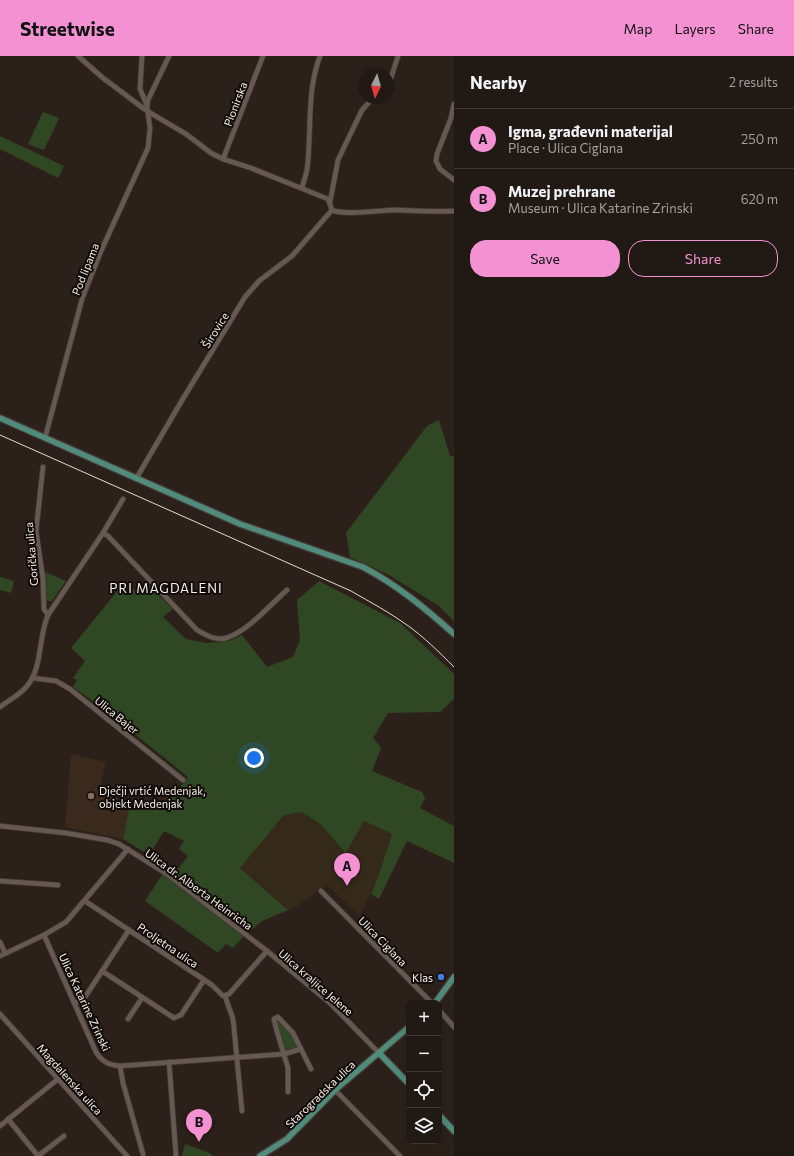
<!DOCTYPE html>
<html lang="en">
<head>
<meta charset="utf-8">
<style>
	body { margin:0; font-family:Commissioner,sans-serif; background:#29221d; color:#f1f3f6 }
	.controls { position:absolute; right:12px; bottom:12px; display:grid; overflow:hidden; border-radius:8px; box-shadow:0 4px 16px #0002 }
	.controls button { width:36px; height:36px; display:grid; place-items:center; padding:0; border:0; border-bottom:1px solid #3e3834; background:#211914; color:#f1f3f6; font:20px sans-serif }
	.compass { position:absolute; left:358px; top:12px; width:36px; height:36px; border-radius:50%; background:#211914; box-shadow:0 4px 16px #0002; rotate:185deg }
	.you { position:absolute; left:254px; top:702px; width:14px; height:14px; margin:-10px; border:3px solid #fff; border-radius:50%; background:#1a73e8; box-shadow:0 0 0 6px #1a73e833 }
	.badge { display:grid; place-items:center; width:26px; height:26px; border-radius:50%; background:#f491d3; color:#111; font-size:13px; font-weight:700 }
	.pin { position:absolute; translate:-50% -33px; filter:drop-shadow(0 1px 2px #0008) }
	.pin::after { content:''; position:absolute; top:21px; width:14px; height:12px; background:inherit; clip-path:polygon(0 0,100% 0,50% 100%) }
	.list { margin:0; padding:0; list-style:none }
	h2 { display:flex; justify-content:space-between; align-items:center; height:52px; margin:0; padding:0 16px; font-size:17px }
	h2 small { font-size:13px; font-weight:400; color:#a2a0a0 }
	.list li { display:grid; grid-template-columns:26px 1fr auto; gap:12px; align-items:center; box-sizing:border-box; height:60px; padding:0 16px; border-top:1px solid #3e3834 }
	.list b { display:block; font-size:15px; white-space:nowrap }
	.list p { margin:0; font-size:13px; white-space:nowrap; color:#a2a0a0 }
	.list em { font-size:13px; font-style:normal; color:#a2a0a0 }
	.actions { display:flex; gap:8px; padding:12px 16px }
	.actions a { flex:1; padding:9px 0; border:1px solid #f491d3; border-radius:16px; text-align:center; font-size:14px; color:#f491d3 }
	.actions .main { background:#f491d3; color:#111 }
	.icon { flex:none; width:22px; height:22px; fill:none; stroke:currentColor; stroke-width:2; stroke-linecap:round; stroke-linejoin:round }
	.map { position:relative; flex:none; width:454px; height:1100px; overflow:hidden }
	header { display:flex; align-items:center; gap:24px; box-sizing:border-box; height:56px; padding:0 20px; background:#f491d3; color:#111 }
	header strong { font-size:19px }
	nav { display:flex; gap:22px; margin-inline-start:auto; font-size:14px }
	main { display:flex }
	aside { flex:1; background:#211914 }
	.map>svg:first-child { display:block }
	.commercial { fill:#35291a }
	.built { fill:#3a2a1e }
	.green { fill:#304723 }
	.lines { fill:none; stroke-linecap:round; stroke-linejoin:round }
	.minor-casing { stroke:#463d37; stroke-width:6 }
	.major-casing { stroke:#463d37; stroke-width:8 }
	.minor { stroke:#655951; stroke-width:4.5 }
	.major { stroke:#508b7c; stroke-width:5.5 }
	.rail { stroke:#e2dad5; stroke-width:1 }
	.education-dot { fill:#8d6e63; stroke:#110c09; stroke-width:1.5 }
	.shop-dot { fill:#3f7fe0; stroke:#110c09; stroke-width:1.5 }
	.labels { text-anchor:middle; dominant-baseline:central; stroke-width:4; stroke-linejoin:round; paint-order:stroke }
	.street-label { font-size:11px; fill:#f7efea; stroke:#110c09 }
	.poi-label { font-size:11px; fill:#f7efea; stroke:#110c09; text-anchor:start }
	.quarter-label { font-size:13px; letter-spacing:1px; fill:#f7efea; stroke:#110c09 }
</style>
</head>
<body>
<header>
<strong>Streetwise</strong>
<nav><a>Map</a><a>Layers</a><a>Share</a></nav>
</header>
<main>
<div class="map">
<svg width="454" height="1100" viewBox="0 0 454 1100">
	<rect width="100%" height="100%" fill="#2c211a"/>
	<polygon class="commercial" points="302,756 320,768 346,796 364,765 392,778 378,821 360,860 327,829 297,850 288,854 240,812 284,759"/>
	<polygon class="built" points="71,698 106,706 101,727 129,754 123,783 65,771"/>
	<g class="green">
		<polygon points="43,56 59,62 44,94 28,88"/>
		<polygon points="0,80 64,110 58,122 0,93"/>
		<polygon points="439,364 450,400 454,400 454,565 439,550 389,519 350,501 346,477 427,370"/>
		<polygon points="45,516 66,525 52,545 47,545"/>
		<polygon points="0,521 14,525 11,537 0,534"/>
		<polygon points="319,525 400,567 454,618 454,643 440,656 388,657 373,682 381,692 372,715 422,736 425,742 420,752 454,770 454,807 407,785 379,843 371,838 378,821 392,778 364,765 346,797 320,768 302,756 284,759 240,812 288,854 262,865 246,878 233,892 226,888 218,897 145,845 167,811 175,817 188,800 179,793 184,785 164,775 149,799 123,783 129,754 165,751 188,721 104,653 73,631 77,624 73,622 85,605 71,592 123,528 137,536 146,527 173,553 163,561 186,583 207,587 229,585 242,579 267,611 293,601 300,584 297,544"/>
		<polygon points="278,964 291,978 297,990 296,992 285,994 277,967"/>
		<polygon points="185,1088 212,1098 212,1100 182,1100"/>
	</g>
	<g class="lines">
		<g class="minor-casing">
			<g id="minor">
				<polyline points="78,0 103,22 147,55 186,78 211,97 223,103 251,112 328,143 332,154"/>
				<polyline points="142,0 140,33 147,49"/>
				<polyline points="388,25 391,22 398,0"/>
				<polyline points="454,48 451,62 437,98 436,105 440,113 454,124"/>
				<polyline points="223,103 263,0"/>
				<path d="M302,132C303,126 306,120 307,114C312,76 306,37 320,0"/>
				<polyline points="330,146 338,104 362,54 373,42"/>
				<path d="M332,154C344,160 380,154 395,154C415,155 434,156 454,155"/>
				<polyline points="45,382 82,243 101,195 148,92 150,72 147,50 148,44 169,0"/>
				<polyline points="43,411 36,475 43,523 44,553 48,559"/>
				<polyline points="136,423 181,346 245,241 259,225 292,200 332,154"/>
				<path d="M103,477L108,480L197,574C206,579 215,585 226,582C247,576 270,549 287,534"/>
				<polyline points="33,622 56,625 70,633 183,724"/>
				<path d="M0,651C9,644 20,639 27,630C43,611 38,581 48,559L103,477L123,443"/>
				<polyline points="0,770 66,777 107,784 119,788 167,818 267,895"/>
				<polyline points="0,825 58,829"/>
				<polyline points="321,835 432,947"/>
				<polyline points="85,845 212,929 223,940 229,938 267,895 331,948 379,997"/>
				<path d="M44,879L96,996C102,1006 109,1009 120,1010L284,998L301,993"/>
				<polyline points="0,886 5,897"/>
				<polyline points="0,900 44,879 66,866 128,793"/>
				<polyline points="102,915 174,962 181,959 204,924"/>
				<polyline points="225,940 233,963 234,972 242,1055"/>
				<polyline points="74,947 81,945 85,941 129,874"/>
				<polyline points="439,954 454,971"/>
				<polyline points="0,958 127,1100"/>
				<polyline points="128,963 142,942"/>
				<polyline points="169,1006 176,1100"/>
				<polyline points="120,1010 123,1027 143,1098"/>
				<polyline points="335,1034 400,1100"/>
				<polyline points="288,1036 288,1012 276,972 274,963 278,961 293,977 311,1013"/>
				<polyline points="8,1063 38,1100"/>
				<polyline points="0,1070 58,1023"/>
				<polyline points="38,1100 64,1080"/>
			</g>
		</g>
		<g class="major-casing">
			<g id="major">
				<path d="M0,362L240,468L363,511C397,529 425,552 454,578"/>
				<polyline points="435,947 454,921"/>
				<polyline points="379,997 409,1028"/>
				<polyline points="439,1059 454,1075"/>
				<polyline points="260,1100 287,1083 335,1034 409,971"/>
			</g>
		</g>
		<use href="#minor" class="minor"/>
		<use href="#major" class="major"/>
		<path class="rail" d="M0,379L351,535C370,546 389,556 407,569C424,581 439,596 454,611"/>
	</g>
	<circle class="education-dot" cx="91" cy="740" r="4"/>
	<circle class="shop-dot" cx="441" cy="921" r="4"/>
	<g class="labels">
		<g class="street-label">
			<text transform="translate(235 48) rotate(-69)">Pionirska</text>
			<text transform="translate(85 213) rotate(-68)">Pod lipama</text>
			<text transform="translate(215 274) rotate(-58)">Širovice</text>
			<text transform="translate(31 498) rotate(-95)">Gorička ulica</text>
			<text transform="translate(117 659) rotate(39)">Ulica Bajer</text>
			<text transform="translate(199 833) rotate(36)">Ulica dr. Alberta Heinricha</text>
			<text transform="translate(383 885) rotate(46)">Ulica Ciglana</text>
			<text transform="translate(168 889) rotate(34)">Proljetna ulica</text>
			<text transform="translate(316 926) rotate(41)">Ulica kraljice Jelene</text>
			<text transform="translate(85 946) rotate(65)">Ulica Katarine Zrinski</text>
			<text transform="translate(70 1023) rotate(48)">Magdalenska ulica</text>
			<text transform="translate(320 1038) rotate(-44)">Starogradska ulica</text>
		</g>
		<g class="poi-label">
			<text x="99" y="734">Dječji vrtić Medenjak,<tspan x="99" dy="13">objekt Medenjak</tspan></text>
			<text x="433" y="921" text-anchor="end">Klas</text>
		</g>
		<g class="quarter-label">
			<text x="166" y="532">PRI MAGDALENI</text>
		</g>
	</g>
</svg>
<div class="controls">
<button>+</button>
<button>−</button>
<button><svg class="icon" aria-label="locate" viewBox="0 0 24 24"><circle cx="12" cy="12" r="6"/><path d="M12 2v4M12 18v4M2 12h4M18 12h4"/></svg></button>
<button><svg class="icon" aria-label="layers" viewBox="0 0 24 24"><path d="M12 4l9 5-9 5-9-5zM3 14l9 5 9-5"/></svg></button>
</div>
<svg class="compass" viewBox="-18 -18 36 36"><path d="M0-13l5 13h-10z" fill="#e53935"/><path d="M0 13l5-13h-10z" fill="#a2a0a0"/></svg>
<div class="you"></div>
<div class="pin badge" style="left:347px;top:830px">A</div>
<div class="pin badge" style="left:199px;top:1086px">B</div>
</div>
<aside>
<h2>Nearby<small>2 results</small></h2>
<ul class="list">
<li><span class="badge">A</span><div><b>Igma, građevni materijal</b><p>Place · Ulica Ciglana</p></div><em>250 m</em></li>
<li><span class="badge">B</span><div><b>Muzej prehrane</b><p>Museum · Ulica Katarine Zrinski</p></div><em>620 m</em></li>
</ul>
<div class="actions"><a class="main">Save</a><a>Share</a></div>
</aside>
</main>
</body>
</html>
